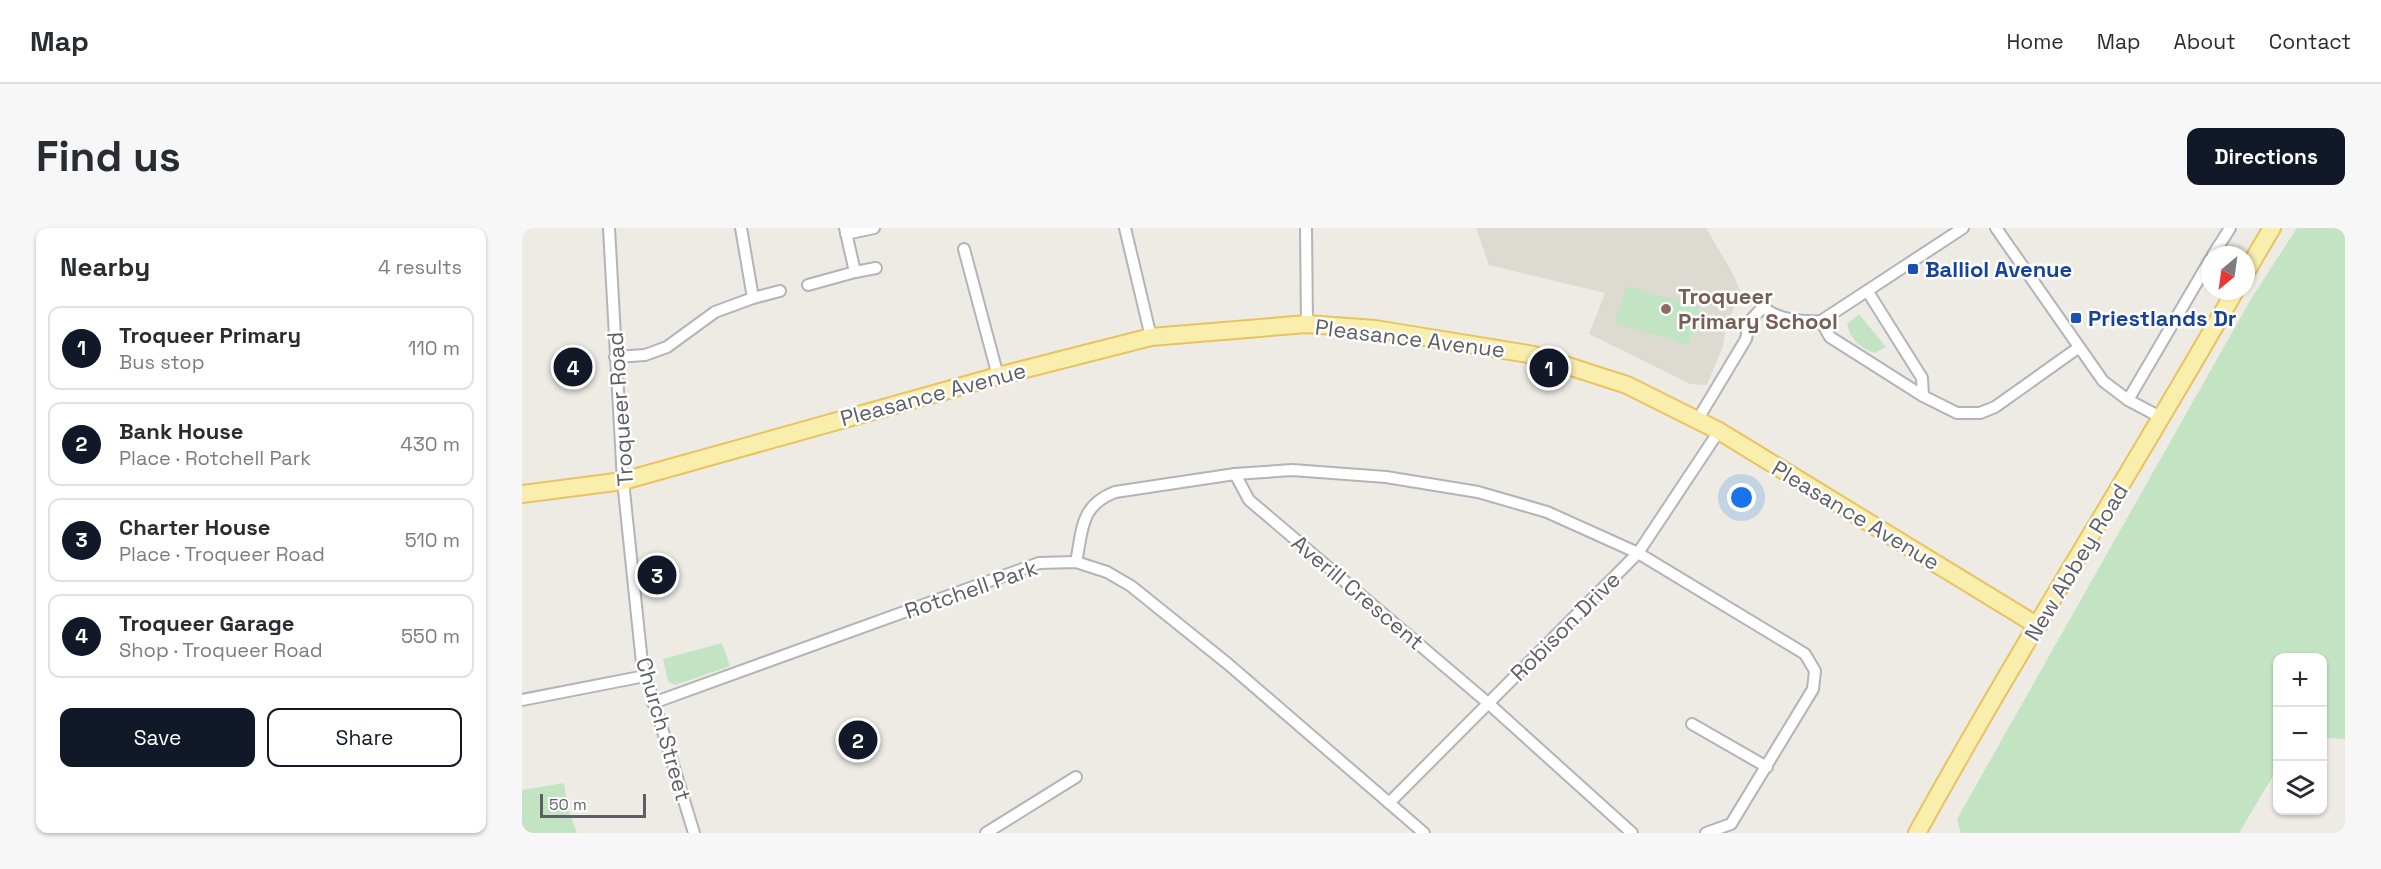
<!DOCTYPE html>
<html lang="en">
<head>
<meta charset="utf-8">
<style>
	body { margin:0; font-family:"Space Grotesk",sans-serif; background:#f7f7f7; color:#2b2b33 }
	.controls { position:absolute; right:18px; bottom:18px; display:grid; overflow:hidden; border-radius:12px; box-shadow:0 2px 4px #0004 }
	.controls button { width:54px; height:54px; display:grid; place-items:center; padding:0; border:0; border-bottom:2px solid #e1e1e2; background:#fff; color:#2b2b33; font:30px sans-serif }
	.compass { position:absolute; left:1679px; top:18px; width:54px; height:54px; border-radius:50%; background:#fff; box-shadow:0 2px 4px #0004; rotate:209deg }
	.scale { position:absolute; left:18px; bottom:15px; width:106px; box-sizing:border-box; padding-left:6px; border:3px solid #5c5f64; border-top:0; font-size:16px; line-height:21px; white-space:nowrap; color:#5c5f64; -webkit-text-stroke:4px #fff; paint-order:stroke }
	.you { position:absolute; left:1220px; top:270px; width:21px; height:21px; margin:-15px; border:4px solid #fff; border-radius:50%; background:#1a73e8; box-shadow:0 0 0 9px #1a73e833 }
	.badge { display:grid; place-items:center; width:39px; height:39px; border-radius:50%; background:#111827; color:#fff; font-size:20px; font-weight:700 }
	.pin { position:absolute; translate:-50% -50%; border:3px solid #fff; box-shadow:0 2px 6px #0006 }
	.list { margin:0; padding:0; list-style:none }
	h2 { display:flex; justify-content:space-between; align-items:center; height:78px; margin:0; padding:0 24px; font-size:26px }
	h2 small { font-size:20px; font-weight:400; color:#7c7c81 }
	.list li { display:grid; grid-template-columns:39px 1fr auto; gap:18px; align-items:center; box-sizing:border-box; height:84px; margin:0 12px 12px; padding:0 12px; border:2px solid #e1e1e2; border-radius:12px }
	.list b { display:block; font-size:22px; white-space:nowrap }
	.list p { margin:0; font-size:20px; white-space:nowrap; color:#7c7c81 }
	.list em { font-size:20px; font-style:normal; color:#7c7c81 }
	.actions { display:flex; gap:12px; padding:18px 24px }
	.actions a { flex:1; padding:14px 0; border:2px solid #111827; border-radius:12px; text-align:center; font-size:21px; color:#111827 }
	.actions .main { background:#111827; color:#fff }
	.icon { flex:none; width:33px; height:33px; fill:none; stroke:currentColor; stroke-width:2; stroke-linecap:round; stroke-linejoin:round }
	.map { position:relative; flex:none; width:1823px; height:605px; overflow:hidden; border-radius:12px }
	header { display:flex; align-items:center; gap:36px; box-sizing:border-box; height:84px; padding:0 30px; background:#fff; border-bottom:2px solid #e1e1e2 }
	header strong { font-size:28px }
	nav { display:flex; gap:33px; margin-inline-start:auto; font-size:21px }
	.intro { display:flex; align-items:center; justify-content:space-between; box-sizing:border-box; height:144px; padding:0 36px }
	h1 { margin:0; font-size:42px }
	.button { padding:15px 27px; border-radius:12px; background:#111827; color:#fff; font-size:21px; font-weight:700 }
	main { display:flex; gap:36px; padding:0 36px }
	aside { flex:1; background:#fff; border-radius:12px; box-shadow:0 2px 4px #0004 }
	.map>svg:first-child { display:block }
	.education { fill:#dddad2 }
	.green { fill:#c2e4c2 }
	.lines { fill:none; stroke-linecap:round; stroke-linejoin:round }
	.minor-casing { stroke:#b1b4b8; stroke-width:14 }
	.primary-casing { stroke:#e9c361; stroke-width:20 }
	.minor { stroke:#fff; stroke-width:10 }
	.primary { stroke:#faeeac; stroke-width:16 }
	.transit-dot { fill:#1a4fb4; stroke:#fff; stroke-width:2 }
	.education-dot { fill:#8d6e63; stroke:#fff; stroke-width:2 }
	.labels { text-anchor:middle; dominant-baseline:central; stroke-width:5; stroke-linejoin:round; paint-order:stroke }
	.transit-label { font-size:22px; font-weight:bold; fill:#164399; stroke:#fff; text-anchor:start }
	.education-label { font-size:22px; font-weight:bold; fill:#785e54; stroke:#fff; text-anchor:start }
	.street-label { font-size:22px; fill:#5c5f64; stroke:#fff }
</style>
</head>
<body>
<header>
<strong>Map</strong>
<nav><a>Home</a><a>Map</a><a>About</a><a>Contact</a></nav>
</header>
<div class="intro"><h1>Find us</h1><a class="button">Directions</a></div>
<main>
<aside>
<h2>Nearby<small>4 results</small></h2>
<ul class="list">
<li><span class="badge">1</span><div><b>Troqueer Primary</b><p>Bus stop</p></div><em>110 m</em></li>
<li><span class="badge">2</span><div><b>Bank House</b><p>Place · Rotchell Park</p></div><em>430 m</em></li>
<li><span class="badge">3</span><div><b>Charter House</b><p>Place · Troqueer Road</p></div><em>510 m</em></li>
<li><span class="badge">4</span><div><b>Troqueer Garage</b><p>Shop · Troqueer Road</p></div><em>550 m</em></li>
</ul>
<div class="actions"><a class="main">Save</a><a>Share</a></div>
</aside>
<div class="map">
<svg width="1823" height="605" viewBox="0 0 1823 605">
	<rect width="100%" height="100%" fill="#edebe4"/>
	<polygon class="education" points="954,0 1184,0 1211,46 1219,65 1204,97 1201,118 1185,157 1168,156 1067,106 1083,65 967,37"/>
	<g class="green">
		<polygon points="1775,0 1823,0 1823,511 1801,510 1800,430 1756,430 1755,541 1717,605 1439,605 1435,591 1729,71"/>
		<polygon points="1104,58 1178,79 1167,117 1093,95"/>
		<path d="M1337,86L1364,119L1353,125C1339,121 1328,111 1325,96Z"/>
		<polygon points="200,415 208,438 153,457 146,453 141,431"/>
		<polygon points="42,555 45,578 55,605 0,605 0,562"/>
	</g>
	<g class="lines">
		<g class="minor-casing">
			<g id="minor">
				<polyline points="87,0 101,253 120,435 172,605"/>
				<polyline points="219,0 231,70"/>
				<polyline points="603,0 629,109"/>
				<polyline points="784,0 785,96"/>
				<polyline points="1474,0 1581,153 1606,172 1640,190"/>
				<polyline points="324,6 352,0"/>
				<polyline points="442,21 476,148"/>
				<polyline points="1691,27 1708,0"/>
				<polyline points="333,44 354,40"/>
				<polyline points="286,57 333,44 323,0"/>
				<polyline points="1346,64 1400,150 1401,168"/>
				<polyline points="1299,93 1308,109 1401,168 1435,185 1458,185 1473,179 1556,120"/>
				<polyline points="93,129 123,127 145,119 193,84 231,70 258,63"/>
				<polyline points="1606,172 1688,32"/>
				<path d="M1176,191L1224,111L1227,94L1241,79C1255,92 1281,94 1299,93L1441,0"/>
				<polyline points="713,246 727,272 966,475 1110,605"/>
				<path d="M554,334C561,300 558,278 593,264L713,246L770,242L864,249L956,264L1025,284L1116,325L1283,426L1293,443L1291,461L1209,596L1184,605"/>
				<polyline points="0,472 123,448"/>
				<polyline points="131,475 517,335 554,334 585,344 609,358 706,436 902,605"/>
				<polyline points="1170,496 1245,539"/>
				<polyline points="867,575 1116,325 1197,203"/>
				<polyline points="464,605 554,549"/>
			</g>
		</g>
		<g class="primary-casing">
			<g id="primary">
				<polyline points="1724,44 1750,0"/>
				<polyline points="0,266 101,253 476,148 629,109 785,96 853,101 1012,127 1105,157 1197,203 1516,398"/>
				<path d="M1395,605C1496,422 1609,245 1713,63"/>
			</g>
		</g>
		<use href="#minor" class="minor"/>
		<use href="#primary" class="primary"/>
	</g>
	<g class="transit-dot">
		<rect x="1385" y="35" width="12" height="12" rx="3"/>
		<rect x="1548" y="84" width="12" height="12" rx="3"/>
	</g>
	<circle class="education-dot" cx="1144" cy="81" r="6"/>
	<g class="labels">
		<g class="transit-label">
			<text x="1403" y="41">Balliol Avenue</text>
			<text x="1566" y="90">Priestlands Dr</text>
		</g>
		<g class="education-label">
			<text x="1156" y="68">Troqueer<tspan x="1156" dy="25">Primary School</tspan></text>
		</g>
		<g class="street-label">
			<text transform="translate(888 110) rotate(7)">Pleasance Avenue</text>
			<text transform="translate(411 166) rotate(-15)">Pleasance Avenue</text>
			<text transform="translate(98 181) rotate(-94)">Troqueer Road</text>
			<text transform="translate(1334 287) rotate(31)">Pleasance Avenue</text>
			<text transform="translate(1554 334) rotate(-59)">New Abbey Road</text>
			<text transform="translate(449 361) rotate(-19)">Rotchell Park</text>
			<text transform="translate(836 364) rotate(40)">Averill Crescent</text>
			<text transform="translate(1043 398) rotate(-45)">Robison Drive</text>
			<text transform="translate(142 501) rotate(74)">Church Street</text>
		</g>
	</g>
</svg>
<div class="controls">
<button>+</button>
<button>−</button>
<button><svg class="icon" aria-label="layers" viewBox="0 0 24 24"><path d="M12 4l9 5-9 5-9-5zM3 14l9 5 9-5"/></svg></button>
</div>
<svg class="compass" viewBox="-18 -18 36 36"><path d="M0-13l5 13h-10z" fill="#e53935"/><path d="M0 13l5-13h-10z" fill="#7c7c81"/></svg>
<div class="scale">50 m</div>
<div class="you"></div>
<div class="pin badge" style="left:1027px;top:140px">1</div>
<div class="pin badge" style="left:336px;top:512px">2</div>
<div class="pin badge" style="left:135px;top:347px">3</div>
<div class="pin badge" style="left:51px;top:139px">4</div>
</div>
</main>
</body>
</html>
